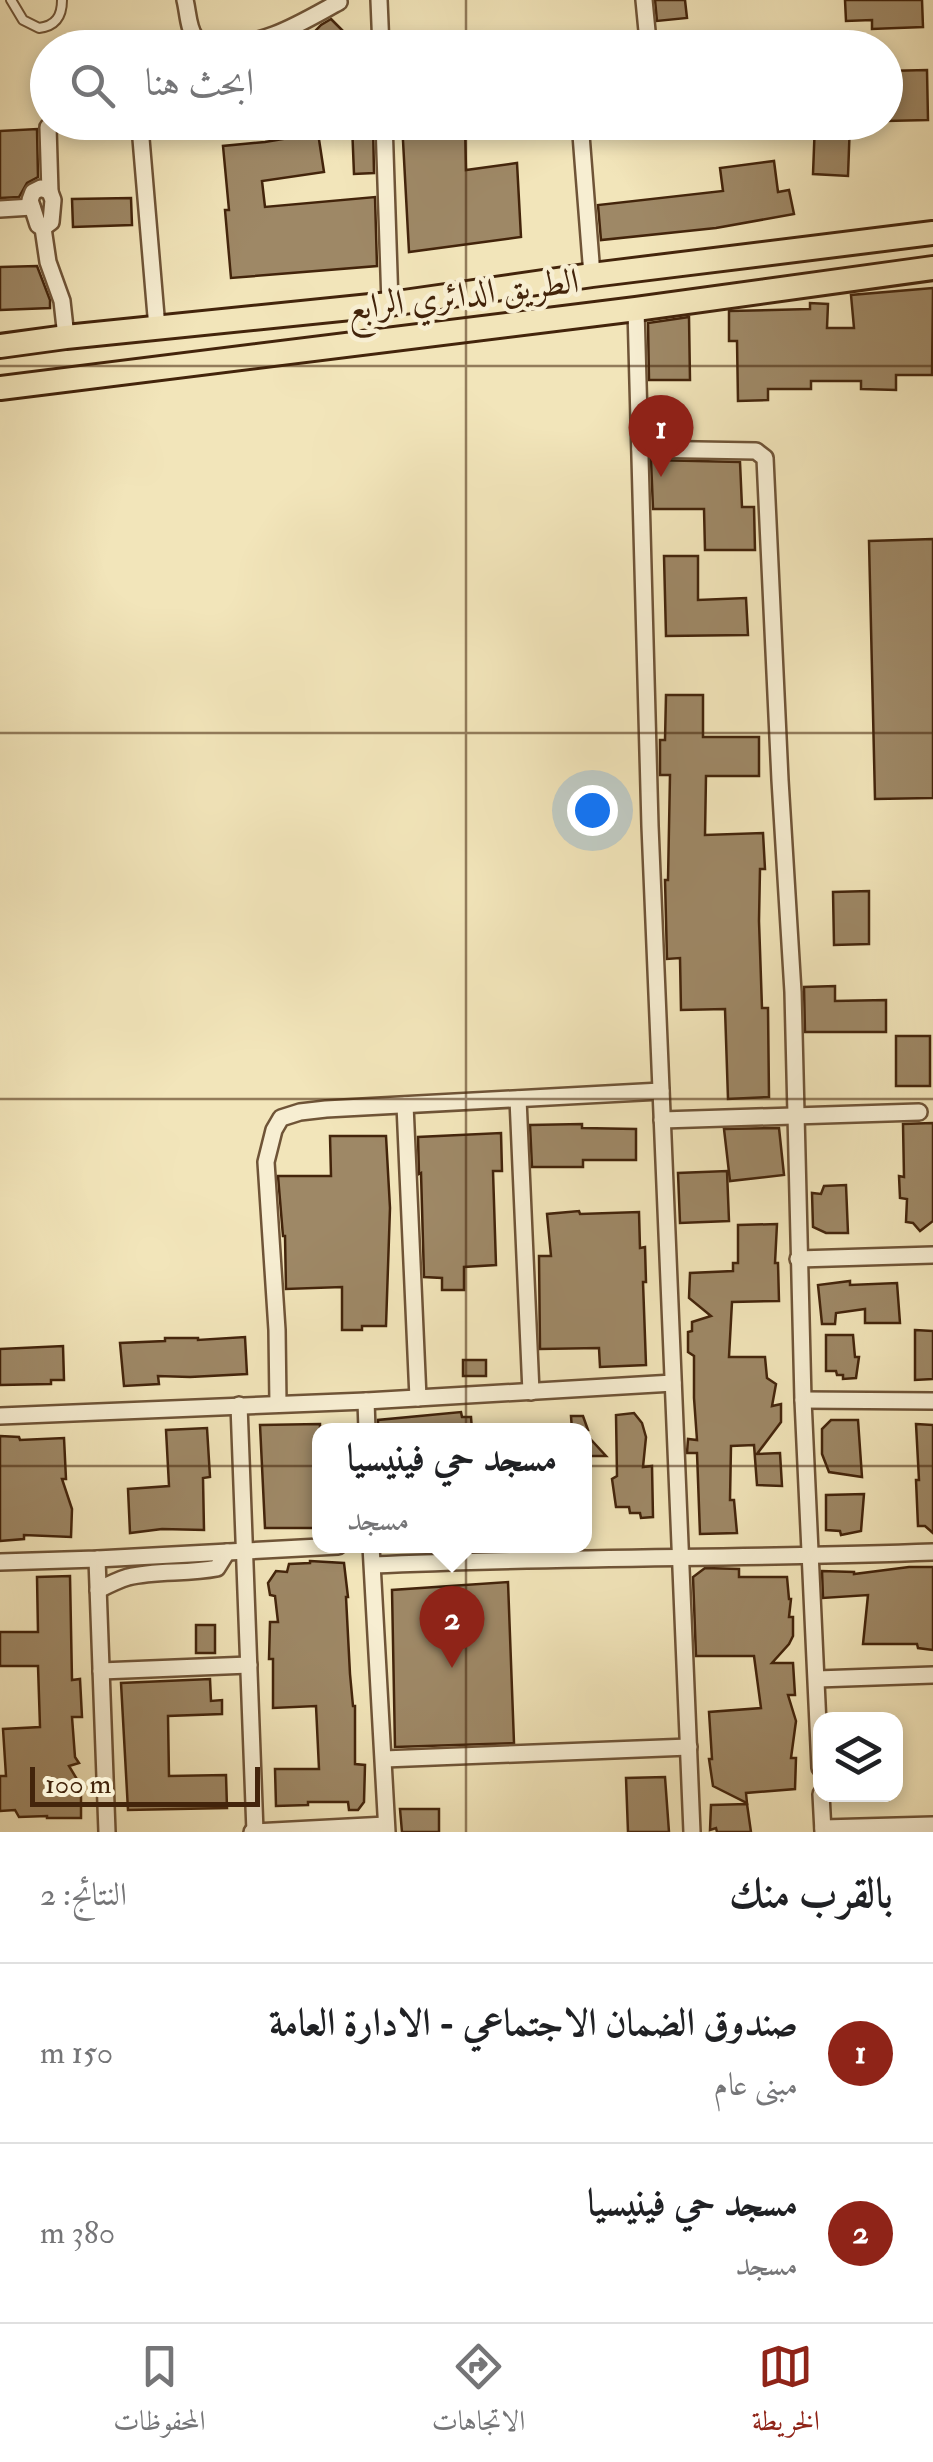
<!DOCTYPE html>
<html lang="ar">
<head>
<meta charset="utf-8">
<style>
	body { margin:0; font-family:"IM FELL Double Pica",Amiri,serif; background:#f2f2f2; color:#202124; direction:rtl }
	.controls { position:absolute; right:30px; bottom:30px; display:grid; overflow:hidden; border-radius:20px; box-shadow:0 5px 15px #0003 }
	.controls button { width:90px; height:90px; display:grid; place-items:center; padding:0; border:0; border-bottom:2px solid #e0e0e0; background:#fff; color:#202124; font:50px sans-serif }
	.scale { position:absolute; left:30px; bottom:25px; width:230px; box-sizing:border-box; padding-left:10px; border:5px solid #43240b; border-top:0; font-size:28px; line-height:35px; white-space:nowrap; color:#43240b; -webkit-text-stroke:8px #f7eed2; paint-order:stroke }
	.you { position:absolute; left:592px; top:810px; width:35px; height:35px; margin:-25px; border:8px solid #fff; border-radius:50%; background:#1a73e8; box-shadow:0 0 0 15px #1a73e833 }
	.badge { display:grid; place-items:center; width:65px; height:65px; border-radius:50%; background:#8f2418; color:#fff; font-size:32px; font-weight:700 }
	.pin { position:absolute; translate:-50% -82px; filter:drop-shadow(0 2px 5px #0008) }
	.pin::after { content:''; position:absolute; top:52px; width:35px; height:30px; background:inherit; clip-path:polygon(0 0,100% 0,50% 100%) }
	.popup { position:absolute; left:312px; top:1423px; width:280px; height:130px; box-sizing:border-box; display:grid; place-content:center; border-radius:20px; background:#fff; filter:drop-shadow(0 2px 8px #0005); font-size:32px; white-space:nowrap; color:#757577 }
	.popup b { font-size:38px; color:#202124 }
	.popup::after { content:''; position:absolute; left:50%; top:100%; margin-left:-20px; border:20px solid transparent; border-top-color:#fff }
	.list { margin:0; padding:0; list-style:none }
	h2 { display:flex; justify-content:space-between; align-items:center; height:130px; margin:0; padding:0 40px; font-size:42px }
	h2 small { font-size:32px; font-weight:400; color:#757577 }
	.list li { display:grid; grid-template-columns:65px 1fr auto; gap:30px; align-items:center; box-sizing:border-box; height:180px; padding:0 40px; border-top:2px solid #e0e0e0 }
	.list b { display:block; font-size:38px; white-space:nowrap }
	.list p { margin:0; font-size:32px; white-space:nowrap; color:#757577 }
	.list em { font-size:32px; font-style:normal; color:#757577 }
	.icon { flex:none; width:55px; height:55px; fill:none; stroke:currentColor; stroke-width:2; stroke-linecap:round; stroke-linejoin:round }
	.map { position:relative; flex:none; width:933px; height:1832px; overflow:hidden; direction:ltr }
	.search { position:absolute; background:#fff; box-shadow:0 5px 15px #0003; left:30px; right:30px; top:30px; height:110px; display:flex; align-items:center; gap:25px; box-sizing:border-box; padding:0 35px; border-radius:55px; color:#757577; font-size:38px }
	.sheet { height:490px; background:#fff }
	nav { display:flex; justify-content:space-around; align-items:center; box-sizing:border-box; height:140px; border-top:2px solid #e0e0e0; background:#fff; font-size:28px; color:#757577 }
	nav a { display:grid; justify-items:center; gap:5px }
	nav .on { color:#8f2418 }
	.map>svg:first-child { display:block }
	.building { fill:#9e8866; stroke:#43240b; stroke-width:2.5 }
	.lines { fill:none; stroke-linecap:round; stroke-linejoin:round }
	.service-casing { stroke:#6f5437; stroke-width:12 }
	.minor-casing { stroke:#6f5437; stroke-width:20 }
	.primary-casing { stroke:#43240b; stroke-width:28 }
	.service { stroke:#f7eed2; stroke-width:8 }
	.minor { stroke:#f7eed2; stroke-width:15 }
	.primary { stroke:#f2e5ba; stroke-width:22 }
	.grid { fill:none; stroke:#43240b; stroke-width:2.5; stroke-opacity:0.55 }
	.labels { text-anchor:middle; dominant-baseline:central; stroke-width:9; stroke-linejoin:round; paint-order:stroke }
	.street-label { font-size:35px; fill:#43240b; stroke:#f7eed2 }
</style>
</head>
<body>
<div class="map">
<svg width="933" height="1832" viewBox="0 0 933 1832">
	<rect width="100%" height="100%" fill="#f2e5ba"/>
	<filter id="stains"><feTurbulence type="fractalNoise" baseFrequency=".002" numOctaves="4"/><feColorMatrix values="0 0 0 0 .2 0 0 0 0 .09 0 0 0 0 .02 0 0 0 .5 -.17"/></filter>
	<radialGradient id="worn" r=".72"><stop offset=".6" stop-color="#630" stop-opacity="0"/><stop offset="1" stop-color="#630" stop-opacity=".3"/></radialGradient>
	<g class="building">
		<polygon points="655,0 685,0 687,18 657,21"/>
		<polygon points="845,0 922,0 923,27 872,29 872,20 846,21"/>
		<polygon points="331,19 360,48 299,48 321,25"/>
		<polygon points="927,70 928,120 886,121 886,71"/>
		<polygon points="402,122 465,122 466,170 517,163 521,237 409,252"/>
		<polygon points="655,122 684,122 684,137 655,136"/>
		<polygon points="719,122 754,122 754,131 720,135"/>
		<polygon points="815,122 850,122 848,176 813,174"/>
		<polygon points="373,124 374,173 354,174 352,125"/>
		<polygon points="37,129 38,177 27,183 19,197 0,198 0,131"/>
		<polygon points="318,133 324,172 262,181 265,207 375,197 377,266 231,278 225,210 229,210 223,146 265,142"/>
		<polygon points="774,161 778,192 789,190 794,214 716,228 601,240 598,205 723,191 720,168"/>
		<polygon points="131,198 132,225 73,227 72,199"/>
		<polygon points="37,266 50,300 50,308 0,310 0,267"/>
		<polygon points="933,288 932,375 896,375 896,390 861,389 861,381 811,381 811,389 768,389 768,400 738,401 737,341 729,341 729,311 810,309 810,303 828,304 827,328 854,328 851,295"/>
		<polygon points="689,317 690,380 649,380 648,323"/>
		<polygon points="651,460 740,462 742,507 754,507 755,550 705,550 704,509 653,509"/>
		<polygon points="933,539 933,798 875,799 869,541"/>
		<polygon points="664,556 698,556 698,600 746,598 748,635 666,636"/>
		<polygon points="666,695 703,695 703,737 759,737 759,776 706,776 705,835 763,833 765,869 760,869 759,921 762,1008 768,1008 769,1097 728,1099 725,1009 681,1010 680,958 667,959 665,880 668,880 670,775 660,775 660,740 665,740"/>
		<polygon points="869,891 869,944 834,945 833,892"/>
		<polygon points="835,986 835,1001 886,1000 886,1032 805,1032 804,987"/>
		<rect x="896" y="1036" width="34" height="50"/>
		<polygon points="933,1123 933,1221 920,1231 913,1223 906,1222 907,1199 900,1198 899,1176 904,1177 903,1124"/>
		<polygon points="582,1124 582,1128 636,1129 636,1160 583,1160 583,1167 532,1167 530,1125"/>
		<polygon points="779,1128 784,1175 730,1181 724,1129"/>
		<polygon points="501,1133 502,1171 493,1171 496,1265 464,1267 464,1290 442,1290 442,1278 424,1277 421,1173 419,1174 418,1137"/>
		<polygon points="330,1136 386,1136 390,1208 386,1326 362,1326 362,1330 342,1330 342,1287 286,1289 285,1236 283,1236 278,1176 331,1176"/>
		<polygon points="727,1171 729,1221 680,1223 678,1173"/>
		<polygon points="846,1185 848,1233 826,1233 813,1227 812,1193 821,1194 824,1186"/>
		<polygon points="579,1211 580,1214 639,1212 640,1248 645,1247 646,1282 643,1282 646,1365 600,1367 599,1348 540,1349 539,1256 551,1256 547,1214"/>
		<polygon points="777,1224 775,1263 778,1263 779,1301 732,1302 729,1357 765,1357 767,1378 776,1384 772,1406 781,1404 781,1422 757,1454 780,1453 782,1486 757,1485 754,1445 731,1446 730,1500 734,1500 737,1533 700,1534 697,1453 687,1453 688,1439 697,1440 694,1398 694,1356 688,1352 688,1332 692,1331 692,1322 711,1316 689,1298 690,1273 733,1271 733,1263 738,1263 738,1225"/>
		<polygon points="850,1281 850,1285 897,1283 900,1323 865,1323 865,1309 836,1313 835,1324 822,1324 818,1285"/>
		<polygon points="915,1330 933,1331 933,1379 915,1380"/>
		<polygon points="826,1335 853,1335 855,1357 859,1357 856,1378 843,1379 843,1375 837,1375 836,1371 826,1371"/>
		<polygon points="245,1337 247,1374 190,1377 158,1376 159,1384 124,1386 120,1343 165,1341 165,1338 198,1338 198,1340"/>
		<polygon points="63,1346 64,1380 51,1380 51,1384 0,1385 0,1349"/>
		<rect x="463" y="1360" width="23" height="16"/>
		<polygon points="461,1412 462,1417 471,1417 472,1430 378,1430 378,1420"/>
		<polygon points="634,1413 642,1423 646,1437 643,1467 652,1466 653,1517 641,1518 640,1513 630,1513 629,1507 616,1507 612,1479 617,1476 616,1415"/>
		<polygon points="571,1416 583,1416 588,1430 572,1430"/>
		<polygon points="831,1420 858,1420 862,1477 829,1472 822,1454 822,1429"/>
		<polygon points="320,1424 320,1528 265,1528 260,1425"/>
		<polygon points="916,1424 933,1425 933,1533 925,1526 918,1526 916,1480 919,1480"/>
		<polygon points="207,1428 210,1477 203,1478 204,1530 162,1529 130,1533 128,1489 169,1486 166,1430"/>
		<polygon points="584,1432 606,1456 584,1456"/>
		<polygon points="0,1436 19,1437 20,1440 64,1438 66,1479 62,1479 72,1509 71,1537 24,1535 24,1539 0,1541"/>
		<polygon points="864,1494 861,1531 841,1535 840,1531 826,1530 826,1495"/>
		<polygon points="310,1561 344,1563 348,1597 346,1597 350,1674 353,1706 355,1706 355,1764 365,1765 364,1802 358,1810 349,1810 348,1802 308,1802 308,1805 276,1806 275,1769 319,1769 316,1706 273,1708 273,1659 269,1659 270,1622 278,1622 275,1596 270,1595 268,1583 276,1571 287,1572 289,1564 310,1563"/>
		<polygon points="909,1567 933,1567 933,1650 918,1648 917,1644 863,1644 868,1595 823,1598 822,1571 854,1572 854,1574"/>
		<polygon points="705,1568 739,1569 739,1577 787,1577 789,1599 791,1599 789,1617 793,1617 793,1636 789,1644 772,1663 793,1663 795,1695 788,1695 796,1721 791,1758 796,1758 795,1789 746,1793 747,1803 713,1786 709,1759 712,1759 709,1712 761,1708 754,1656 696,1656 693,1577"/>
		<polygon points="70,1576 72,1680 80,1679 82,1717 72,1717 75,1757 79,1763 69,1766 84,1791 81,1794 81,1818 47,1818 47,1816 19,1817 15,1810 0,1811 0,1776 6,1776 3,1729 40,1727 38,1666 0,1666 0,1632 38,1632 37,1577"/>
		<polygon points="508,1582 514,1743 395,1747 392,1590"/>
		<rect x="196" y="1625" width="19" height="28"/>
		<polygon points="210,1679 211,1701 222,1700 222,1714 168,1716 169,1776 226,1775 227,1808 128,1810 121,1683"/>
		<polygon points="665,1777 669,1832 628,1832 626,1778"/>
		<polygon points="747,1804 751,1832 717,1832 716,1828 710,1830 711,1805"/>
		<polygon points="400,1809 439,1809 439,1832 402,1832"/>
	</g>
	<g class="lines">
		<g class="service-casing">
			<path id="service" d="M11,0L23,20L39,28C56,26 62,16 62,0"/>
		</g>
		<g class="minor-casing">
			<g id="minor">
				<path d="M185,0C188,11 188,30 196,38C202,43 212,43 219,44C264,47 302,22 339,2"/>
				<polyline points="379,0 381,48"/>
				<polyline points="644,0 647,31"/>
				<polyline points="587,48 627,41"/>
				<polyline points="384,122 390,304"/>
				<polyline points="580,122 592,275"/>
				<polyline points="48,127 50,192"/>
				<polyline points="140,127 157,328"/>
				<polygon points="41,188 50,192 53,200 51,222 43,228 38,225 30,200 33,192"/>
				<polyline points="0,209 32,207"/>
				<polyline points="43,228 48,262 62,301 66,337"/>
				<polyline points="636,309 650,826 692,1832"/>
				<polyline points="640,449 756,451 765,458 780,780 793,992 803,1400 820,1768"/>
				<polyline points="518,1099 531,1392"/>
				<polyline points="405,1105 418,1398"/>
				<polyline points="662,1120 919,1112"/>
				<polyline points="798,1259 933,1255"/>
				<polyline points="803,1400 933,1401"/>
				<polyline points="366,1401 367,1430"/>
				<polyline points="278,1404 277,1330 266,1162 274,1130 281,1118 300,1112 326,1109 661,1091"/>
				<polyline points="239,1405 255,1832"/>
				<polyline points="0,1416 366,1401 673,1383"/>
				<polyline points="371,1546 387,1832"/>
				<polyline points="97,1559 107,1832"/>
				<polyline points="0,1562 97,1559 338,1546"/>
				<path d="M373,1565C560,1556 746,1559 933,1552"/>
				<path d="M98,1590C108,1585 118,1580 128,1577C157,1570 187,1574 217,1568L227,1552"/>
				<polyline points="101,1671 249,1665"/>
				<polyline points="817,1679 933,1675"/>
				<polyline points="384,1759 689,1747"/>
				<polyline points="821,1794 823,1832"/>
				<polyline points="823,1828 933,1825"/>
				<polyline points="252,1832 386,1825"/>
			</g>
		</g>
		<g class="primary-casing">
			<g id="primary">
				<polyline points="0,346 66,337 390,304 592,275 933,233"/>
				<polyline points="0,388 636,309 933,268"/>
			</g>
		</g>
		<use href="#service" class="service"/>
		<use href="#minor" class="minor"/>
		<use href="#primary" class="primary"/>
	</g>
	<path class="grid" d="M466,0V48M466,122V1832M0,366H933M0,733H933M0,1099H933M0,1466H933"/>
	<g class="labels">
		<g class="street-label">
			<text transform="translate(463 295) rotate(-7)">الطريق الدائري الرابع</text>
		</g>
	</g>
	<rect width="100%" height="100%" filter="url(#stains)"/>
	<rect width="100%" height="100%" fill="url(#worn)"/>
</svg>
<div class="controls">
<button><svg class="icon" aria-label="layers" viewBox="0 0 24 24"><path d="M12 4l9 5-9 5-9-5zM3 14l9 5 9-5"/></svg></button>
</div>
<div class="scale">100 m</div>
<div class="you"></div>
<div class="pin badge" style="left:661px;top:477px">1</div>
<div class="pin badge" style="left:452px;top:1668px">2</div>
<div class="popup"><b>مسجد حي فينيسيا</b>مسجد</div>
<div class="search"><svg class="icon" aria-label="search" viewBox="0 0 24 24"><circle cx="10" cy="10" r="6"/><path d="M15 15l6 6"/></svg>ابحث هنا</div>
</div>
<section class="sheet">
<h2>بالقرب منك<small>النتائج: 2</small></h2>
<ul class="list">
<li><span class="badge">1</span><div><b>صندوق الضمان الاجتماعي - الادارة العامة</b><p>مبنى عام</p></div><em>150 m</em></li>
<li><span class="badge">2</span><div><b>مسجد حي فينيسيا</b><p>مسجد</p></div><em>380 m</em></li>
</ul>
</section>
<nav>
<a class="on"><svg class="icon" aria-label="map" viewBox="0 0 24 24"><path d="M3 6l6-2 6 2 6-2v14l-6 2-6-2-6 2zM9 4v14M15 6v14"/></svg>الخريطة</a>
<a><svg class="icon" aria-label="directions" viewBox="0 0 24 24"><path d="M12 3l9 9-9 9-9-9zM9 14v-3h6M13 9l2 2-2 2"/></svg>الاتجاهات</a>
<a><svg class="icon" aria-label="saved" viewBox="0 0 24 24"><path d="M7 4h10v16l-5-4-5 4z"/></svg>المحفوظات</a>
</nav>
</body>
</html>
